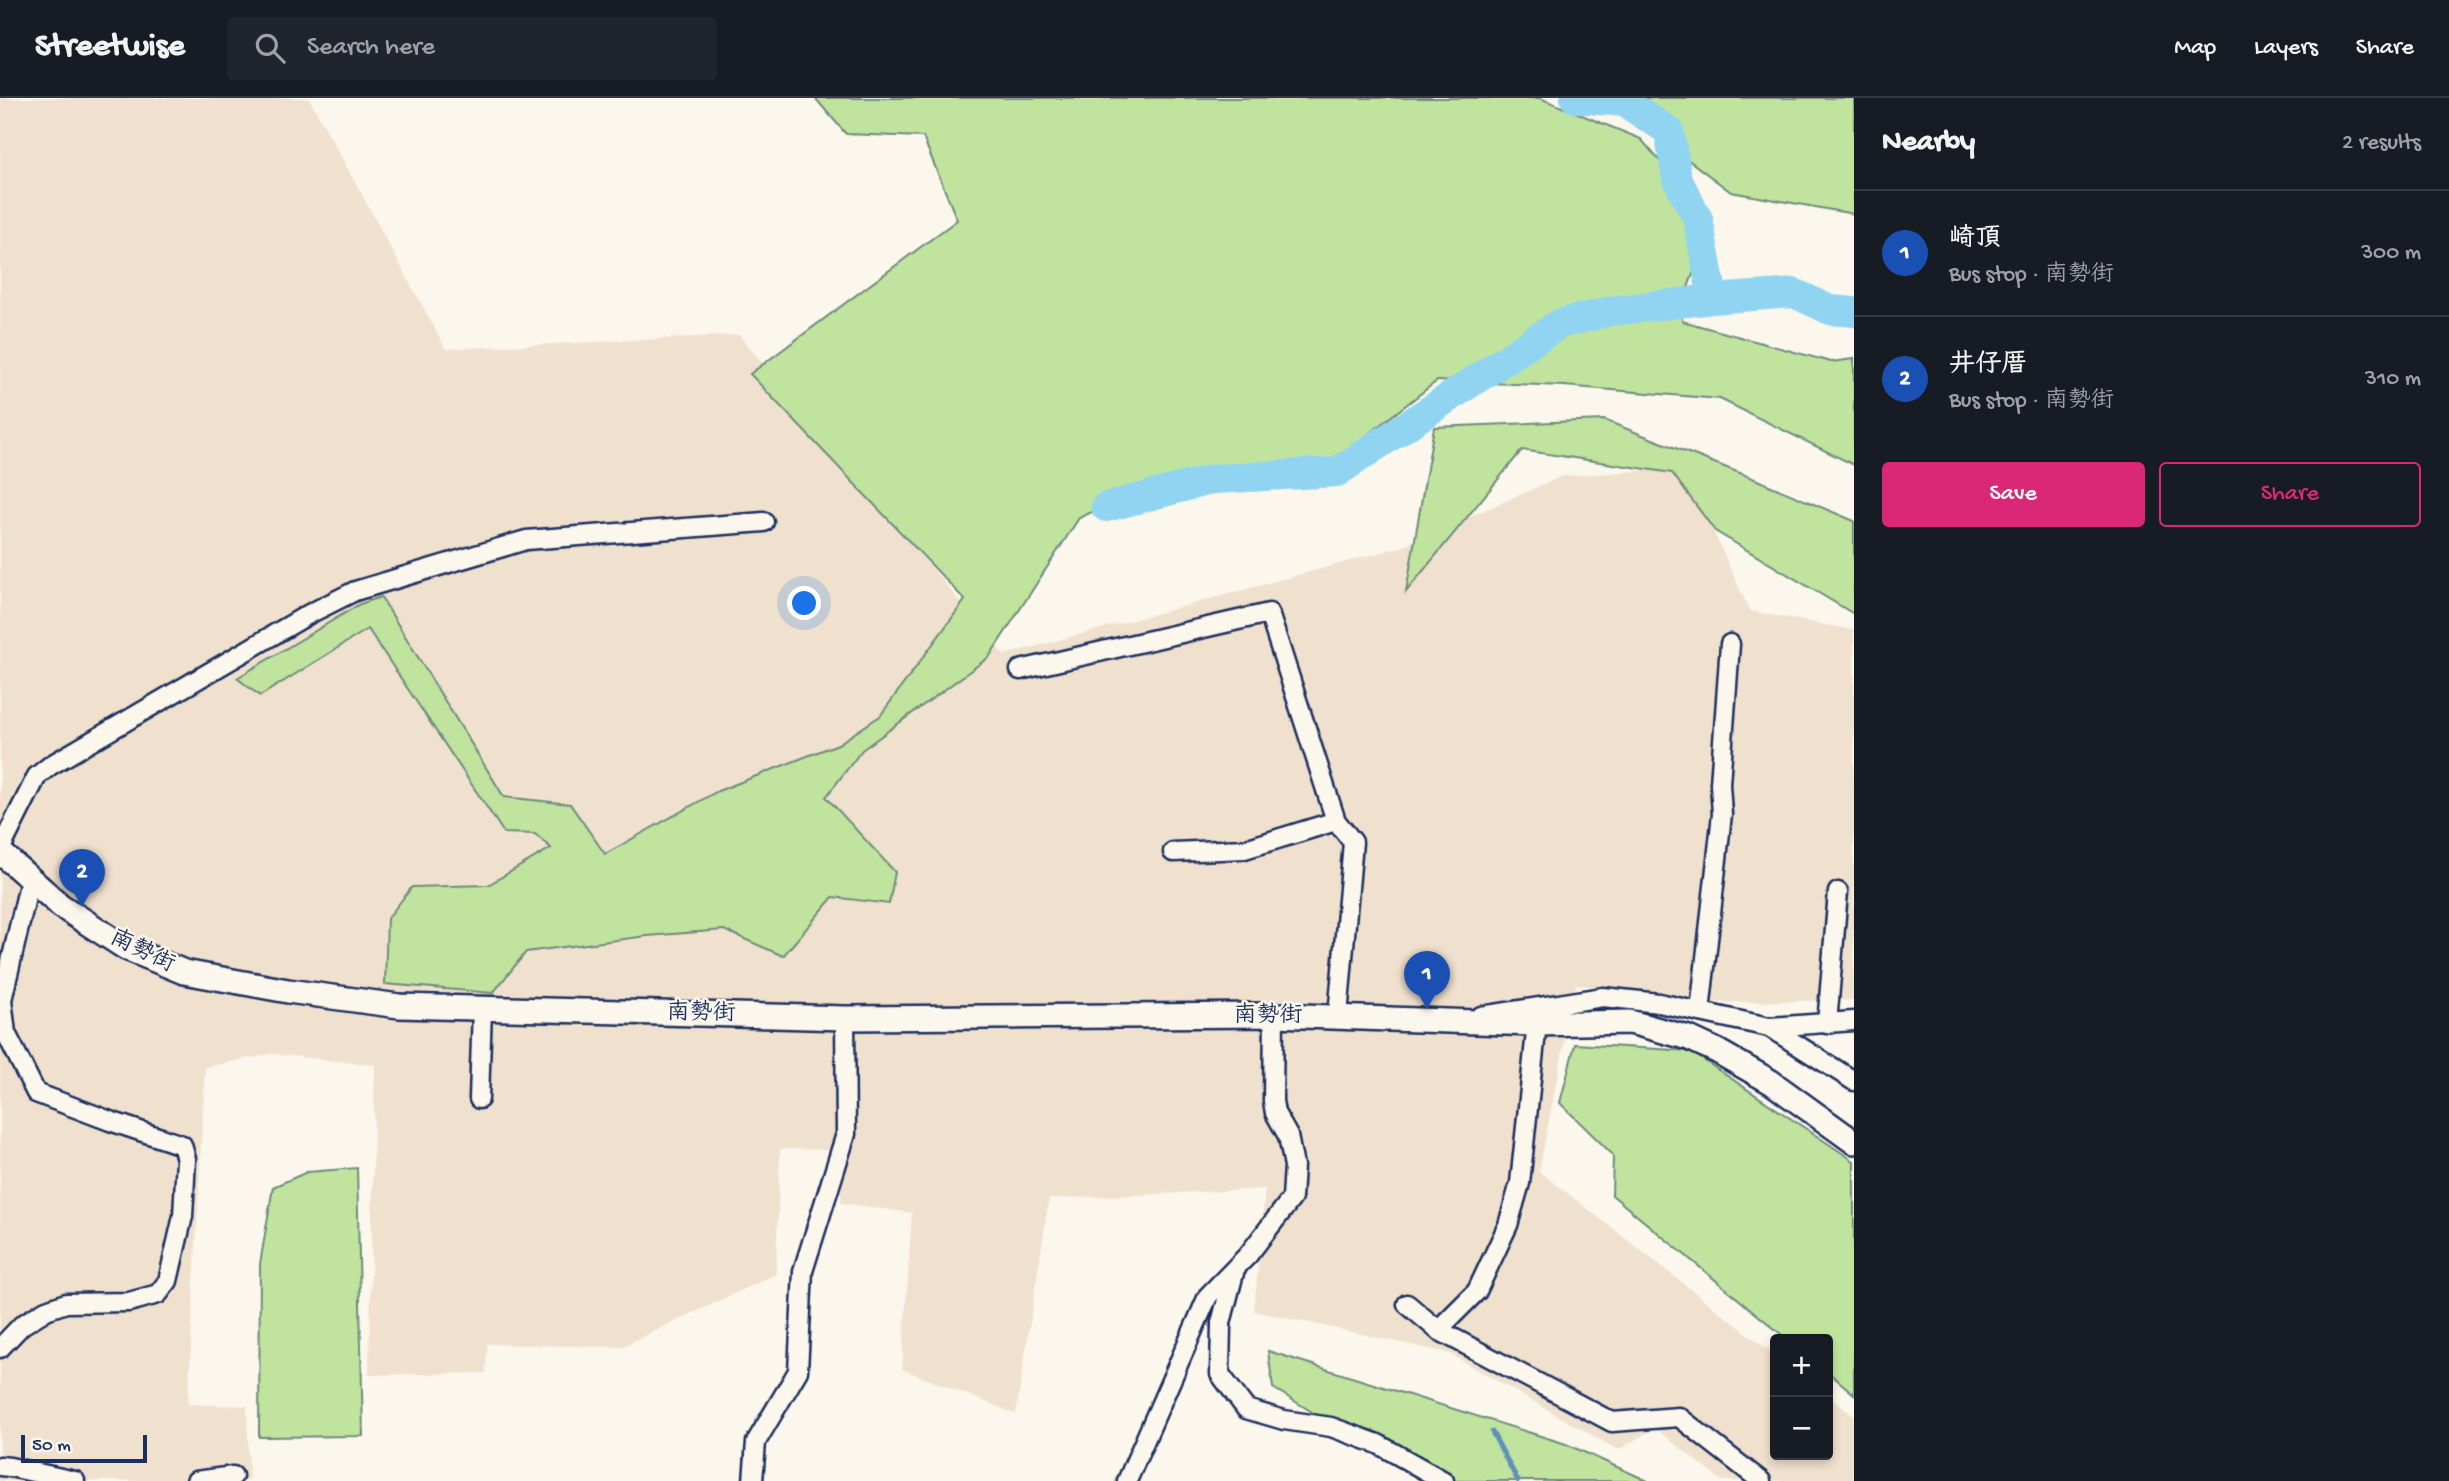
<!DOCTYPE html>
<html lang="en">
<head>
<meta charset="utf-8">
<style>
	body { margin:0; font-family:"Gochi Hand","LXGW WenKai TC",sans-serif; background:#20242c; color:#f1f3f6 }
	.controls { position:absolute; right:21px; bottom:21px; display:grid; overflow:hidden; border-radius:7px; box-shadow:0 4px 10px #0003 }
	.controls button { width:63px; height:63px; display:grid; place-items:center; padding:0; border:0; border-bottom:2px solid #363941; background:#171b24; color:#f1f3f6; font:35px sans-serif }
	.scale { position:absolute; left:21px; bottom:18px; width:126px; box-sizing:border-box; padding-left:7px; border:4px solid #1b2f5e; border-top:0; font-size:19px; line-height:24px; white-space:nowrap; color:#1b2f5e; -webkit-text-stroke:5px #fbf7ec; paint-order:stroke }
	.you { position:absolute; left:805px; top:506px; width:24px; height:24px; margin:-18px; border:5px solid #fff; border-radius:50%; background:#1a73e8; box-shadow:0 0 0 10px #1a73e833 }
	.badge { display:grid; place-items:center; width:46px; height:46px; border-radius:50%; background:#db2777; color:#fff; font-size:23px; font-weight:700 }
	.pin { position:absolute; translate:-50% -58px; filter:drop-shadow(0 2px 4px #0008) }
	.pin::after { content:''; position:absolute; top:37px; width:24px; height:21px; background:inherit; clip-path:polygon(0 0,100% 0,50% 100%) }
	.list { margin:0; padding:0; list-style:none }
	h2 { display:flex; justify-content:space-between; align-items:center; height:91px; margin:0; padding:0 28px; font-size:30px }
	h2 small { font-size:23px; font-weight:400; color:#9ea1a6 }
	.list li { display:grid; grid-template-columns:46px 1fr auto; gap:21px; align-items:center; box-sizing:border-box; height:126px; padding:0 28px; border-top:2px solid #363941 }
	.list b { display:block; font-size:26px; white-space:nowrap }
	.list p { margin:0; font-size:23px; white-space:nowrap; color:#9ea1a6 }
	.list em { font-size:23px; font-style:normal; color:#9ea1a6 }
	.actions { display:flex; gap:14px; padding:21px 28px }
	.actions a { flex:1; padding:16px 0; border:2px solid #db2777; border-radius:7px; text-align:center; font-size:24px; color:#db2777 }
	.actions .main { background:#db2777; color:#fff }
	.icon { flex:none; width:38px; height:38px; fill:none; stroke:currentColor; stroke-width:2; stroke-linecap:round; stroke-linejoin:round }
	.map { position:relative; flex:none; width:1854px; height:1383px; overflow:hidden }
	header { display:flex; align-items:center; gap:42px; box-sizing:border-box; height:98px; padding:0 35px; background:#171b24; border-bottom:2px solid #363941 }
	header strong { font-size:33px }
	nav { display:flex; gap:38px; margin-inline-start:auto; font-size:24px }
	.search { width:490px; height:63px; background:#20242c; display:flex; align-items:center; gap:18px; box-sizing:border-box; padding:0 24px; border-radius:7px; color:#9ea1a6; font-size:26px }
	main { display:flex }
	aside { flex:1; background:#171b24 }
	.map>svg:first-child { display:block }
	.built { fill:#f0e1ce }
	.green { fill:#c0e49e; stroke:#6e8a7e; stroke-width:2 }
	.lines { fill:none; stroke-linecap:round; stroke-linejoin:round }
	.stream { stroke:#6192b7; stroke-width:5 }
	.river { stroke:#90d4f2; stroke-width:30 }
	.minor-casing { stroke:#1b2f5e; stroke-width:23 }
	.major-casing { stroke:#1b2f5e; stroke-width:28 }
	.minor { stroke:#fbf7ec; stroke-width:18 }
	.major { stroke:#fbf7ec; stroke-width:23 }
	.labels { text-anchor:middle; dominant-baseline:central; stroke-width:5; stroke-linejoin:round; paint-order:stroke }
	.street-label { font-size:23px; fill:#1b2f5e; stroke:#fbf7ec }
</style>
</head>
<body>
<header>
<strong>Streetwise</strong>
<div class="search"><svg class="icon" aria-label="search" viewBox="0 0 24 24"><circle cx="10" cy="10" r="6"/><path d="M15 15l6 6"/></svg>Search here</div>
<nav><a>Map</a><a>Layers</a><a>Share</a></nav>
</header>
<main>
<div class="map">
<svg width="1854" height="1383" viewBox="0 0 1854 1383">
	<rect width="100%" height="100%" fill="#fbf7ec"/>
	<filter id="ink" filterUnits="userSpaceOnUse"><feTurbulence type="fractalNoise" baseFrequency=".0143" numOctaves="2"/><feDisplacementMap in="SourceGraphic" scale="14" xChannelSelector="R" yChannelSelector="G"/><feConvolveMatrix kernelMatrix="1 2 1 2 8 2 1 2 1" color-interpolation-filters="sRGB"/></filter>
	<g filter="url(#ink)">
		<polygon class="built" points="0,0 309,0 446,251 739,237 1004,557 1401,449 1562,378 1684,370 1750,513 1854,532 1854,902 1694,905 1576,886 1539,1073 1775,1257 1775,1357 1828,1357 1828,1298 1854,1318 1854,1383 1722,1383 1655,1330 1618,1352 1448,1255 1254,1213 1265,1091 1049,1101 1016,1316 902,1271 912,1115 841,1105 841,1052 780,1051 776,1176 621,1249 487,1246 486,1275 369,1277 375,967 272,956 205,969 188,1306 247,1308 249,1383 0,1383"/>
		<g class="green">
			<polygon points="815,0 1540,0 1641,41 1712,124 1682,206 1682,223 1831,264 1854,261 1854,367 1720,301 1564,288 1437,283 1331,365 1163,381 1079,420 989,559 862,652 826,699 895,774 889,806 833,799 783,858 724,832 647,838 526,854 493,895 385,886 387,821 412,789 488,787 551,750 535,736 504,735 368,531 260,598 237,580 360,506 381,499 504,699 570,706 605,756 718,693 838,646 880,618 965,502 750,276 957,122 923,39 846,36"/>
			<polygon points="1606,0 1854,0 1854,116 1731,94"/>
			<polygon points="1604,322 1750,379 1854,423 1854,516 1715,433 1672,375 1522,352 1406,494 1434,329"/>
			<polygon points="1575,946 1690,953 1854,1063 1854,1296 1828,1274 1828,1241 1787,1241 1612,1097 1613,1057 1560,1005"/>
			<polygon points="357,1070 363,1338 259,1339 260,1166 273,1089 307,1074"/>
			<polygon points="1268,1253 1566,1346 1648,1383 1425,1383 1273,1290"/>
		</g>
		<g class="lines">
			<polyline class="stream" points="1492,1334 1518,1383"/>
			<g class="river">
				<polyline points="1575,0 1624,4 1669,33 1677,81 1698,121 1713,201"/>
				<polyline points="1106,409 1214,381 1337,374 1559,226 1611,213 1713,201 1794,195 1830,212 1854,214"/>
			</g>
			<g class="minor-casing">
				<g id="minor">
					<polyline points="1020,572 1269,515 1336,723 1353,744 1338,918"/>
					<polyline points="0,752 37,678 51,667 309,516 355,493 526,442 764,424"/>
					<polyline points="1173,754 1245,751 1336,723"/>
					<polyline points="1700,914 1722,716 1720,686 1730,546"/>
					<polyline points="1481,918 1603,899 1659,905 1769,929 1854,923"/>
					<polyline points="1827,926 1838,794"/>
					<polyline points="1769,929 1854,983"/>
					<polyline points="479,1001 482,910"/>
					<polyline points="1234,1175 1221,1225 1220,1276 1246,1311 1284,1322 1331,1329 1378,1346 1444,1383"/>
					<polyline points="1407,1206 1438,1232 1612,1324 1679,1319 1761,1383"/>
					<polyline points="1438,1232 1477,1193 1508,1127 1520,1085 1538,915"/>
					<polyline points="0,1250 22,1227 46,1212 66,1205 129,1204 158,1196 168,1183 183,1118 186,1061 182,1047 110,1023 36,995 6,935 2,902 30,782"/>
					<polyline points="0,1368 10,1369 75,1383"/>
					<polyline points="196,1383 233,1378"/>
					<polyline points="753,1383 756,1344 798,1273 803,1173 846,1036 845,920"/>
					<polyline points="1127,1383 1208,1198 1248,1157 1292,1100 1294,1068 1288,1038 1275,1015 1273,1003 1274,917"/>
				</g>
			</g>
			<g class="major-casing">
				<polyline id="major" points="0,754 61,808 126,850 184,874 288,893 399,908 845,920 1274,917 1536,926 1630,924 1689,940 1717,953 1771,984 1854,1044"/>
			</g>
			<use href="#minor" class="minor"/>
			<use href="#major" class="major"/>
		</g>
	</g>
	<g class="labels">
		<g class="street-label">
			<text transform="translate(142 854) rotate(26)">南勢街</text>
			<text transform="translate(701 916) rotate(1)">南勢街</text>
			<text x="1268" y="918">南勢街</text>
		</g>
	</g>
</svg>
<div class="controls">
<button>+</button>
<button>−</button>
</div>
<div class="scale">50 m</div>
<div class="you"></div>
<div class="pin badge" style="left:1427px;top:911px;background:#1a4fb4">1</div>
<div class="pin badge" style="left:82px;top:809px;background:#1a4fb4">2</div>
</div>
<aside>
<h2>Nearby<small>2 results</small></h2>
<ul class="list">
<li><span class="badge" style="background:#1a4fb4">1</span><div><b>崎頂</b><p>Bus stop · 南勢街</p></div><em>300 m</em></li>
<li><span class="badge" style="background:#1a4fb4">2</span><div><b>井仔厝</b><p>Bus stop · 南勢街</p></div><em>310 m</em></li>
</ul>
<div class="actions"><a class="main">Save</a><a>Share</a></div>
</aside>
</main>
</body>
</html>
